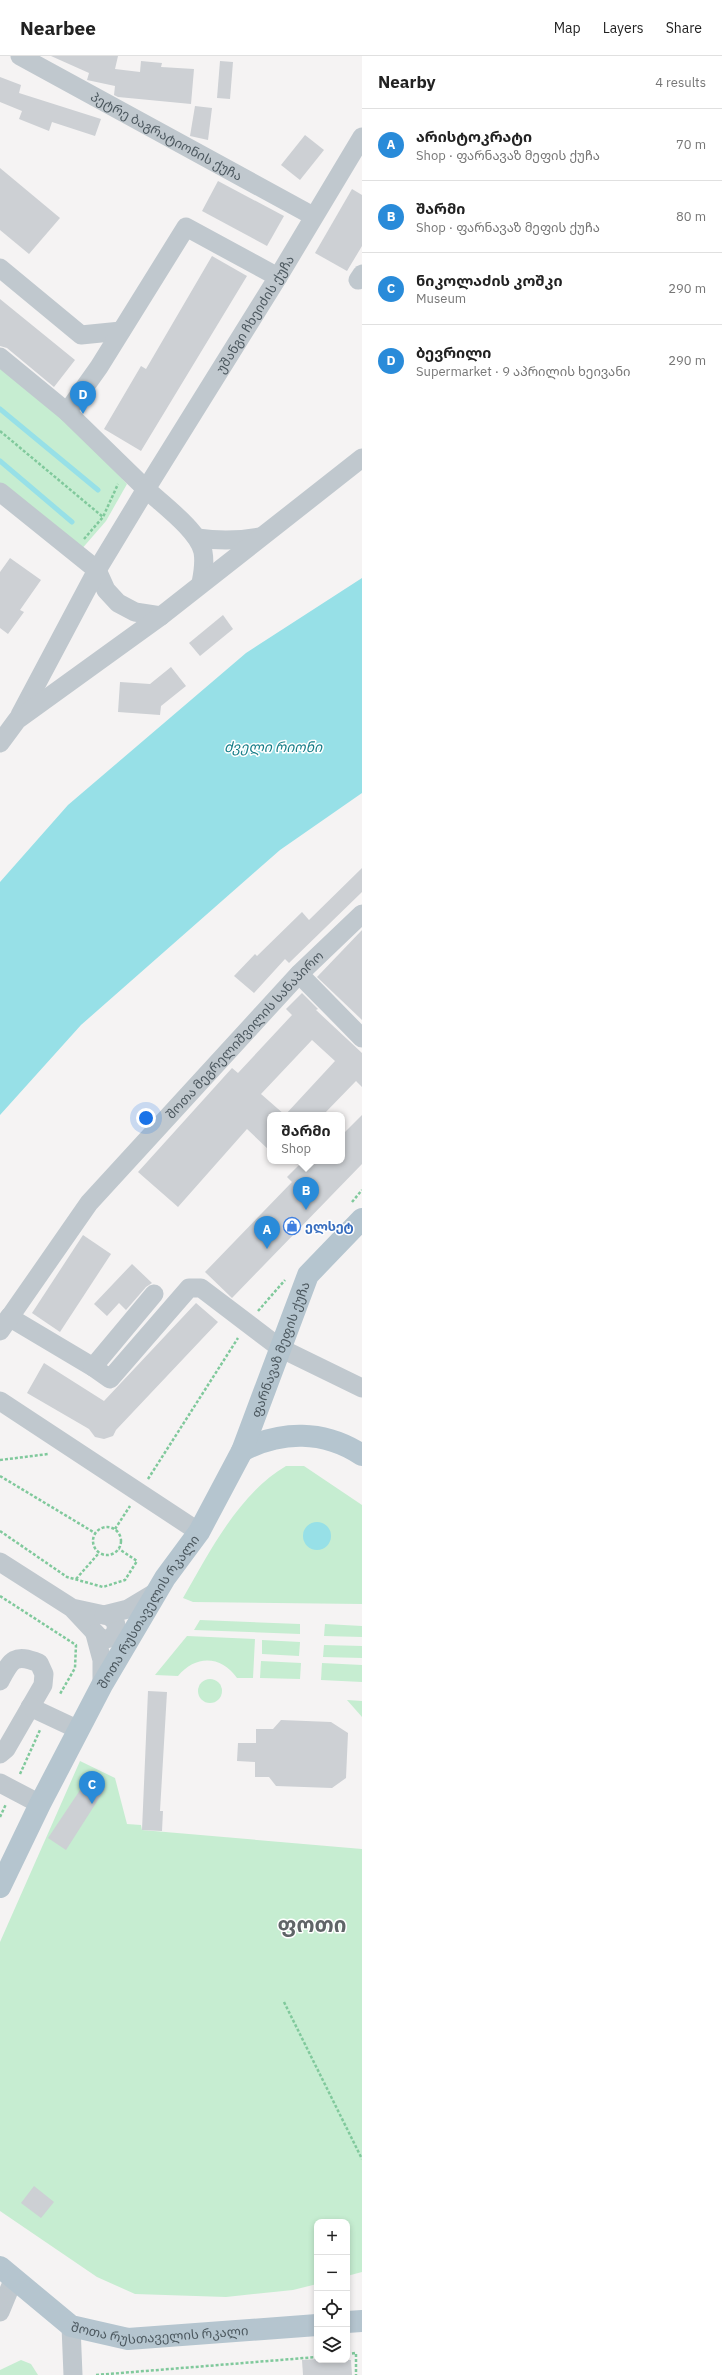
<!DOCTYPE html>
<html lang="en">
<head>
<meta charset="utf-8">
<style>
	body { margin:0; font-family:"IBM Plex Sans","Noto Sans Georgian",sans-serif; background:#f6f6f6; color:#222 }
	.controls { position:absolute; right:12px; bottom:12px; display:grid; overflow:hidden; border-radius:8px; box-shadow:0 2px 6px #0003 }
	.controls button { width:36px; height:36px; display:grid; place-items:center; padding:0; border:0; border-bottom:1px solid #e0e0e0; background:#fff; color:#222; font:20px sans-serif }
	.you { position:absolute; left:146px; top:1062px; width:14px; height:14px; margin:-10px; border:3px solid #fff; border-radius:50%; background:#1a73e8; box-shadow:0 0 0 6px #1a73e833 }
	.badge { display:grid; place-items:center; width:26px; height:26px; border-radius:50%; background:#298bd9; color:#fff; font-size:13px; font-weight:700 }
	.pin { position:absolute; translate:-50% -33px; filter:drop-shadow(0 1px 2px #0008) }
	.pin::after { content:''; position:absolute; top:21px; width:14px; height:12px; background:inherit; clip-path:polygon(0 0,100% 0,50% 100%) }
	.popup { position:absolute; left:267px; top:1056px; width:78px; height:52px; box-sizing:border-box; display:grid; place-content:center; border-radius:8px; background:#fff; filter:drop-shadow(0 1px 3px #0005); font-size:13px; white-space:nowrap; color:#767676 }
	.popup b { font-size:15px; color:#222 }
	.popup::after { content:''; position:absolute; left:50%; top:100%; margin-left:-8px; border:8px solid transparent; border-top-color:#fff }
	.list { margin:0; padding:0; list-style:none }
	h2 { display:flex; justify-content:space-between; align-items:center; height:52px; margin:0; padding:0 16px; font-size:17px }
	h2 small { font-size:13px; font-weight:400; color:#767676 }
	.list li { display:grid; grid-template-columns:26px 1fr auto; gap:12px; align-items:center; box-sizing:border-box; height:72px; padding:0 16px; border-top:1px solid #e0e0e0 }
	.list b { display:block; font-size:15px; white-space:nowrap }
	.list p { margin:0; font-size:13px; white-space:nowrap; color:#767676 }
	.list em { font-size:13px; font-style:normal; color:#767676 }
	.icon { flex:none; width:22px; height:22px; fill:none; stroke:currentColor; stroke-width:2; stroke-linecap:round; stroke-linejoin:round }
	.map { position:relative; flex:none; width:362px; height:2319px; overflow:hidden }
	header { display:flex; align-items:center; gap:24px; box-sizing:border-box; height:56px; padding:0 20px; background:#fff; border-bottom:1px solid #e0e0e0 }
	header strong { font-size:19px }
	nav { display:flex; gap:22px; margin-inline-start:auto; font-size:14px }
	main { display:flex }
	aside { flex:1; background:#fff }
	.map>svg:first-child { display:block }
	.green { fill:#c6edd1 }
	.water { fill:#97e0e7 }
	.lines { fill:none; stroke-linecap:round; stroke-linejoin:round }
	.stream { stroke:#97e0e7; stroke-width:5 }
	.building { fill:#cdd0d4; fill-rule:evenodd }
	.path { stroke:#80c99c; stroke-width:2.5; stroke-dasharray:3 2; stroke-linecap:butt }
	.minor { stroke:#c0c8ce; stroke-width:19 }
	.major { stroke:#b5c5cf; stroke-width:22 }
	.labels { text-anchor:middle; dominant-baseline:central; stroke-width:3; stroke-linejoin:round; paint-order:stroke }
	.street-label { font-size:13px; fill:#4c585f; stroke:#fff }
	.shop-label { font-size:13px; font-weight:bold; fill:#366cbe; stroke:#fff; text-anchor:start }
	.water-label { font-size:14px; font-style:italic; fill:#177e88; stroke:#fff }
	.town-label { font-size:21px; font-weight:bold; fill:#5f6467; stroke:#fff }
</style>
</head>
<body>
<header>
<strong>Nearbee</strong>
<nav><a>Map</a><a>Layers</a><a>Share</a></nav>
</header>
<main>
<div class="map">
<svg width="362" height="2319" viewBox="0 0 362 2319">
	<rect width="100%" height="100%" fill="#f5f3f3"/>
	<g class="green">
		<polygon points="0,305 57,352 127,428 106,465 80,495 0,432"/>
		<path d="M286,1410H304L362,1449V1548L193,1546L183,1542C209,1497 239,1437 286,1410Z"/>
		<polygon points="200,1564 300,1568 300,1578 194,1574"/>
		<polygon points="325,1568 362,1570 362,1581 324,1580"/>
		<path d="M187,1580L255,1583L253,1622H237C222,1600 196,1598 178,1620L155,1619Z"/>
		<polygon points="262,1584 300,1586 299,1600 262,1598"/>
		<polygon points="324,1589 362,1590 362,1602 323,1601"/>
		<polygon points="261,1605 301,1607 300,1623 260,1622"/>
		<polygon points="322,1607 362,1609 362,1626 321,1624"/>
		<circle cx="210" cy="1635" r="12"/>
		<polygon points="347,1644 362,1645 362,1661"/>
		<polygon points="80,1705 115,1722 127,1768 141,1769 142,1774 362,1793 362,2216 347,2220 347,2166 317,2166 317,2228 293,2234 226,2241 135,2238 97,2221 0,2155 0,1886"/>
		<polygon points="21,2304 31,2308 38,2319 0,2319 0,2314"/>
	</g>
	<g class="water">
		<polygon points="362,522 362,737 280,794 81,969 0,1059 0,826 68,749 246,597"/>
		<circle cx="317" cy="1480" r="14"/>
	</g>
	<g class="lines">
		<g class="stream">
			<polyline points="0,353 98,434"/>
			<polyline points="0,405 72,466"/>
		</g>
	</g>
	<g class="building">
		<polygon points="51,0 118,0 115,13 140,16 141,5 162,7 161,11 194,13 191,48 118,41 114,39 115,30 87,24 89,17"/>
		<polygon points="220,5 233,6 230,43 217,42"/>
		<polygon points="0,21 21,29 19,37 101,63 95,80 52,66 49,75 19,63 22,55 0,46"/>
		<polygon points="195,50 212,52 208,84 190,80"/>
		<polygon points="305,79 324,94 300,124 281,109"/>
		<polygon points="0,112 60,162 29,198 0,174"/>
		<polygon points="218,125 284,160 267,190 202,155"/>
		<polygon points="352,133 362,139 362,190 347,215 315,197"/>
		<polygon points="212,200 247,220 141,395 104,373 141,310 146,313"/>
		<polygon points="0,243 75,304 54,331 7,292 0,290"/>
		<polygon points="10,502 41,524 20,554 24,556 8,578 0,572 0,516"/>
		<polygon points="223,559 233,573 200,600 189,587"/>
		<polygon points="171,611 186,630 161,650 160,659 118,656 120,626 150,628"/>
		<polygon points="362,812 362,836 289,907 285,903 254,937 234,920 255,898 257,900 302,856 309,864"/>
		<polygon points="362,874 362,964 317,921"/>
		<path d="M302,937L318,953L316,954L362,997V1031L356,1025L323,1059H270V1095L247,1073L178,1151L138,1116L232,1012L238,1017L292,959L286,953ZM312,984L335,1005L285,1059L261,1038Z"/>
		<polygon points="362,1059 362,1108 232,1242 205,1216 292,1126 287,1121 303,1105 310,1112 316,1105 342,1105 342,1079"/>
		<polygon points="83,1179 111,1198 60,1276 32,1257"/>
		<polygon points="132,1208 152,1227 146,1231 126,1254 119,1247 107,1260 94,1248"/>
		<polygon points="196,1247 218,1266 116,1374 113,1380 104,1383 95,1381 89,1373 27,1337 44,1307 104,1345"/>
		<polygon points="148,1635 167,1636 160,1755 163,1755 162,1775 142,1774"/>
		<polygon points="281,1664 331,1666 348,1677 346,1722 332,1732 276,1730 269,1721 255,1721 255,1706 237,1705 238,1687 256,1687 256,1673 273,1673"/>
		<polygon points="88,1722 105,1733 66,1794 48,1782"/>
		<polygon points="34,2130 54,2146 41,2162 21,2147"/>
		<polygon points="317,2303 351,2304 352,2319 303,2319 302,2304"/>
	</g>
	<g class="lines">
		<g class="path">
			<polyline points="0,375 103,461"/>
			<polyline points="84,483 103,461 118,428"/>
			<polyline points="352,1146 362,1134"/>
			<polyline points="258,1255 285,1224"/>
			<polyline points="0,1404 48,1398"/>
			<polyline points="0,1420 95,1477"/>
			<polyline points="148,1423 238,1282"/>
			<circle cx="107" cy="1485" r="14"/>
			<polyline points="115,1473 130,1450"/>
			<polyline points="0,1475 67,1521 103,1531 125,1524 137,1505 119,1493"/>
			<polyline points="76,1523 99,1497"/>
			<polyline points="0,1540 76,1589 75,1612 60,1638"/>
			<polyline points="20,1718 40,1674"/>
			<polyline points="0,1761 6,1748"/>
			<polyline points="284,1946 362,2103"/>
			<polyline points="347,2298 356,2297 356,2319"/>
			<polyline points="96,2319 317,2301"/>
		</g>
		<g class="minor">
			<path id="s1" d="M20,0L313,160"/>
			<polyline points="0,212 81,279 121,275"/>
			<polyline points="358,224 362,218"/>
			<path id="s2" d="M0,301L67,356L146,433L278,221L362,81"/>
			<polyline points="67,356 99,311 186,171 278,221"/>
			<polyline points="0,436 97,514 106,534 118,547 135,556 161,560"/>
			<path d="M197,482C219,485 238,485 259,481"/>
			<path d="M20,659L97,514L146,433C162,448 199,475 203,496C205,507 203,517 201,527"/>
			<polyline points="0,687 17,664 161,560 362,402"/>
			<polyline points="299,918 362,982"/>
			<polyline points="9,1261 93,1311 154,1238"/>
			<path id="s3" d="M0,1275L89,1147L299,918L362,858"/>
			<polyline points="93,1311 110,1323 189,1232 201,1232 280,1292 362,1332"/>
			<polyline points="0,1345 199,1476"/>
			<path d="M0,1506L72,1552L101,1583C113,1585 120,1574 114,1564L109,1560L72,1552"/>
			<polyline points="104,1559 128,1553 158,1535"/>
			<polyline points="95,1578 102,1604 102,1629"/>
			<path d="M0,1625C11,1604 14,1597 39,1607L44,1618L43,1629L6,1693L0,1698"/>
			<polyline points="30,1651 79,1674"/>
			<polyline points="0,1727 40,1748"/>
			<polyline points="0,2256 14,2222"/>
			<polyline points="71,2270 73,2319"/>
		</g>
		<g class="major">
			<path d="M242,1395C281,1374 324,1374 362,1399"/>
			<path id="s4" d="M0,1831L40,1748L102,1629L165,1522L199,1476L242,1395L308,1219L362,1163"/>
			<path id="s5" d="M0,2211L71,2270L128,2283L317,2269"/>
			<polyline points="347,2266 362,2265"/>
		</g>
	</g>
	<defs>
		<g id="shop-ring" transform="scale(0.9)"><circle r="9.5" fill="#fff" stroke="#3f7fe0" stroke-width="1.5"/><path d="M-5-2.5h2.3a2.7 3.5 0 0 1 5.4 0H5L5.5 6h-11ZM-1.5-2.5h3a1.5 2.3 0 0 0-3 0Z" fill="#3f7fe0"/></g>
	</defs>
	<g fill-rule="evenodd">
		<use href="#shop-ring" x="292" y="1170"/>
	</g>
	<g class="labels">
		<g class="street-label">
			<text stroke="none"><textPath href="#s1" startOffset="167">პეტრე ბაგრატიონის ქუჩა</textPath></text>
			<text stroke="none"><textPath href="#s2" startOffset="403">უშანგი ჩხეიძის ქუჩა</textPath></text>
			<text stroke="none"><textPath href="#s3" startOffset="385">შოთა მეგრელიშვილის სანაპირო</textPath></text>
			<text stroke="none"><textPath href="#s4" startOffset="608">ფარნავაზ მეფის ქუჩა</textPath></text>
			<text stroke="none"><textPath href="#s4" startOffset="313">შოთა რუსთაველის რკალი</textPath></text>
			<text stroke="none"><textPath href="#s5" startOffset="182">შოთა რუსთაველის რკალი</textPath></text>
		</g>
		<g class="shop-label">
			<text x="305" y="1170">ელსეტ</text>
		</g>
		<g class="water-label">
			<text x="273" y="691">ძველი რიონი</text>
		</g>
		<g class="town-label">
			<text x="312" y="1868">ფოთი</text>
		</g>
	</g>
</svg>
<div class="controls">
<button>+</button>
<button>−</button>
<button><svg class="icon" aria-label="locate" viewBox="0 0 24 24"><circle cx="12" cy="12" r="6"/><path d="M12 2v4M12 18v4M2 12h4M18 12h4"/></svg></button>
<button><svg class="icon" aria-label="layers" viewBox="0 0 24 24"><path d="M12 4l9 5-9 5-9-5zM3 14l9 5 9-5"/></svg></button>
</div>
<div class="you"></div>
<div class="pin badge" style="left:267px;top:1193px">A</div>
<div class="pin badge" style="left:306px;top:1154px">B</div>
<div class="popup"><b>შარმი</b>Shop</div>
<div class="pin badge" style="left:92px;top:1748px">C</div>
<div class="pin badge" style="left:83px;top:358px">D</div>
</div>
<aside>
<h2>Nearby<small>4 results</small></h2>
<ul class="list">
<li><span class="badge">A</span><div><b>არისტოკრატი</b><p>Shop · ფარნავაზ მეფის ქუჩა</p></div><em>70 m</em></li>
<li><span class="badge">B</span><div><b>შარმი</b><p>Shop · ფარნავაზ მეფის ქუჩა</p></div><em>80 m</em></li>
<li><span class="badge">C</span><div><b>ნიკოლაძის კოშკი</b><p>Museum</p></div><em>290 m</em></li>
<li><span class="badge">D</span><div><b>ბევრილი</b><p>Supermarket · 9 აპრილის ხეივანი</p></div><em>290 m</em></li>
</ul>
</aside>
</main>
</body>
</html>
